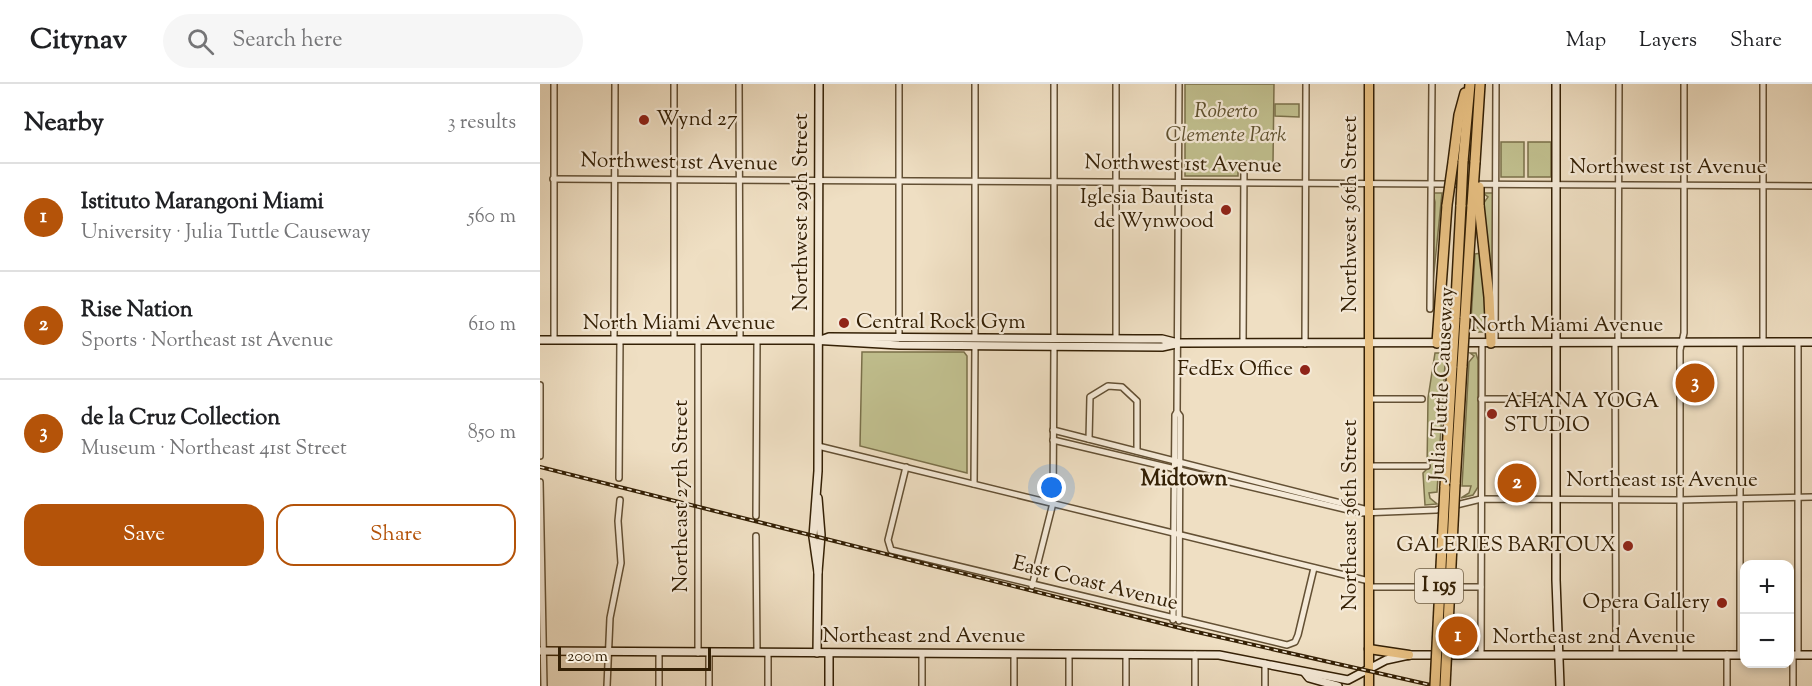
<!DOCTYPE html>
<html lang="en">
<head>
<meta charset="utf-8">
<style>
	body { margin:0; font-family:"Sorts Mill Goudy",serif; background:#f6f6f6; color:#202124 }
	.controls { position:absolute; right:18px; bottom:18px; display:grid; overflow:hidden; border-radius:12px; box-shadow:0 3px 9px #0003 }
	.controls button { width:54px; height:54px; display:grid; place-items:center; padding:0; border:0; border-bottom:2px solid #e0e0e0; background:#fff; color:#202124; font:30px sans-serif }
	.scale { position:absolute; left:18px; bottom:15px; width:153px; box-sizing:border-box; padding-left:6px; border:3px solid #342005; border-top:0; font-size:16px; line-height:21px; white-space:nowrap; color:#342005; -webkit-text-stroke:4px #f5ead8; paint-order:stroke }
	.you { position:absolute; left:512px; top:404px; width:21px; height:21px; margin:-15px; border:4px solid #fff; border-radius:50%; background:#1a73e8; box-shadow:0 0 0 9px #1a73e833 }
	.badge { display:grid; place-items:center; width:39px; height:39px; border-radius:50%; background:#b45309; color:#fff; font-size:20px; font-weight:700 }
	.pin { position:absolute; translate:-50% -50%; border:3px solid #fff; box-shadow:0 2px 6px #0006 }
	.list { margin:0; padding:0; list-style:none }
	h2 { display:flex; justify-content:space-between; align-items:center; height:78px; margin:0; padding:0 24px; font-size:26px }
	h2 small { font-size:20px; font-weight:400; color:#757577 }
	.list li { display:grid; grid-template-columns:39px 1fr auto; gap:18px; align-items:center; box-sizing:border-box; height:108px; padding:0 24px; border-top:2px solid #e0e0e0 }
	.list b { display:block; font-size:22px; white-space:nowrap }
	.list p { margin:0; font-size:20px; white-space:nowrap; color:#757577 }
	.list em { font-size:20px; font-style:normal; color:#757577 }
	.actions { display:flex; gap:12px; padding:18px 24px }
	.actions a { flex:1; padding:14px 0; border:2px solid #b45309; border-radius:18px; text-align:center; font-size:21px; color:#b45309 }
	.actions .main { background:#b45309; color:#fff }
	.icon { flex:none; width:33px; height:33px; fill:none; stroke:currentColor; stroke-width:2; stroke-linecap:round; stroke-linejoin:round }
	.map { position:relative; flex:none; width:1272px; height:602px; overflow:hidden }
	header { display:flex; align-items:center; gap:36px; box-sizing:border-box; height:84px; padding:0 30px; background:#fff; border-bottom:2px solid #e0e0e0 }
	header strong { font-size:28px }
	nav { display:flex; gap:33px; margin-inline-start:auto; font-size:21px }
	.search { width:420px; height:54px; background:#f6f6f6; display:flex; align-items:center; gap:15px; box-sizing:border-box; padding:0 21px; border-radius:33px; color:#757577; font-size:22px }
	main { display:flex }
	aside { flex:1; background:#fff }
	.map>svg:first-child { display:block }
	.green { fill:#c1c08f; stroke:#7a704a; stroke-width:1.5 }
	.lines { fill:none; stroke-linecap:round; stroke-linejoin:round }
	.street-casing { stroke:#635034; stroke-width:8 }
	.secondary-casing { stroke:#342005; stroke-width:10 }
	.primary-casing { stroke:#342005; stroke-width:11 }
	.highway-casing { stroke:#342005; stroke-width:12 }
	.street { stroke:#f5ead8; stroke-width:5 }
	.secondary { stroke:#f5ead8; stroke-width:7 }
	.primary { stroke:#e8c082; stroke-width:8 }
	.highway { stroke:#e8c082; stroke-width:9 }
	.rail-casing { stroke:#342005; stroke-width:4 }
	.rail { stroke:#f5ead8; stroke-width:1.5; stroke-dasharray:4.5; stroke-linecap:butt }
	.highway-bridge-casing { stroke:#342005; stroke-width:12; stroke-linecap:butt }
	.highway-bridge { stroke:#e8c082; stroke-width:9 }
	.poi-dot { fill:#8f2418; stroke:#f5ead8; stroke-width:2 }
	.labels { text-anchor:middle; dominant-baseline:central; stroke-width:4.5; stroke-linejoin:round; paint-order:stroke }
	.shield { fill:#f5ead8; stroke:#6e5d44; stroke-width:1.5 }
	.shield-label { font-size:20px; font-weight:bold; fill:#342005 }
	.park-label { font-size:21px; font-style:italic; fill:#5e502e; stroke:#f5ead8 }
	.poi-label { font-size:21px; fill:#342005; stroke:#f5ead8; text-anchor:end }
	.street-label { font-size:21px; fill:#342005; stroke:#f5ead8 }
	.neighbourhood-label { font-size:22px; font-weight:bold; fill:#342005; stroke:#f5ead8 }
</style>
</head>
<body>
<header>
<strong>Citynav</strong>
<div class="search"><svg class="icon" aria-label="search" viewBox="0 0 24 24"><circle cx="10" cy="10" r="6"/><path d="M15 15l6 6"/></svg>Search here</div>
<nav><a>Map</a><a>Layers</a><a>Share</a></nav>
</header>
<main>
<aside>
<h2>Nearby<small>3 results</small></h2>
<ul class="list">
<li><span class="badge">1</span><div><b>Istituto Marangoni Miami</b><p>University · Julia Tuttle Causeway</p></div><em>560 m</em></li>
<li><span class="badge">2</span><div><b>Rise Nation</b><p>Sports · Northeast 1st Avenue</p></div><em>610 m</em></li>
<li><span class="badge">3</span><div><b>de la Cruz Collection</b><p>Museum · Northeast 41st Street</p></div><em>850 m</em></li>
</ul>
<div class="actions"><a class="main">Save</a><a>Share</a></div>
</aside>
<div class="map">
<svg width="1272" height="602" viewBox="0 0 1272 602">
	<rect width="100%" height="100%" fill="#efdfc3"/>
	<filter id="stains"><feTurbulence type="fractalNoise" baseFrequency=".00333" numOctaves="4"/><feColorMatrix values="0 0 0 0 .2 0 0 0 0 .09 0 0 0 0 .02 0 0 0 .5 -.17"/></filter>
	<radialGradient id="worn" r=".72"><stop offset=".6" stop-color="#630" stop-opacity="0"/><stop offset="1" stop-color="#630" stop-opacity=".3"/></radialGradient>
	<g class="green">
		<polygon points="645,0 734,0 733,79 698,78 698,92 645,92"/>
		<polygon points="735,20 759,20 759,33 735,32"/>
		<rect x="961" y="58" width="23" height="35"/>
		<rect x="988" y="58" width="23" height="35"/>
		<polygon points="893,109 902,109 893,198 895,118"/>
		<polygon points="943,109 954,109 954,231 943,120 948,113"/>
		<polygon points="941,169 946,210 947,248 931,248 938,244 931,237 935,170"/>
		<polygon points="322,268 424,268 427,272 427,389 320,362"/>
		<polygon points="895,269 903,269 899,272 905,280 897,408 889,409 890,414 897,420 885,421 883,389 887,385 888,314"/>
		<polygon points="930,269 936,269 938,276 938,403 933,411 921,414 929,409 931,402 922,402 929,278 934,272"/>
	</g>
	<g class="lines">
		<g class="street-casing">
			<g id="street">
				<polyline points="14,0 14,256"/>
				<polyline points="199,0 200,256"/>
				<polyline points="435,0 435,254"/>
				<polyline points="13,95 1272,102"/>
				<polyline points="890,225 892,0"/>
				<polyline points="359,254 359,0"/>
				<polyline points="514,254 514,0"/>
				<polyline points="576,254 576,0"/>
				<polyline points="74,256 75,0"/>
				<polyline points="134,256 134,0"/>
				<polyline points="1223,258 1223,0"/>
				<polyline points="1258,258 1258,571"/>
				<polyline points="703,259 704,80"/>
				<polyline points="955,259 956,0"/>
				<polyline points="1075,259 1076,571"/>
				<polyline points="1078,259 1079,0"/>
				<polyline points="1200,259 1200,571"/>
				<polyline points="765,260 766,0"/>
				<polyline points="0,301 0,372"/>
				<polyline points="829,315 882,315"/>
				<polyline points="941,315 1016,315"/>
				<polyline points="637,328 640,332 639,537"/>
				<polyline points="513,346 828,426"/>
				<polyline points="549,355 550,313 568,302 582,303 597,317 597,367"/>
				<polyline points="513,356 821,429 896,426 941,415 1139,416 1272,413"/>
				<polyline points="278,362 829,497"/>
				<polyline points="829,382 887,382"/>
				<polyline points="366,383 348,456 351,466 747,561 755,558 758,551 774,484"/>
				<polyline points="79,394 80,256"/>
				<polyline points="0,398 4,602"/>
				<polyline points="434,400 435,262"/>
				<polyline points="216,432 217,256"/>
				<polyline points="216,452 217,568"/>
				<polyline points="492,502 513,419 514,262"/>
				<polyline points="829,503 941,503"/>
				<polyline points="633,536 635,331 637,328 639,0"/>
				<polyline points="158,569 158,256"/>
				<polyline points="586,570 586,602"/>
				<polyline points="941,571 942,259"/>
				<polyline points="1140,571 1140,266 1144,249 1144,0"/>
				<polyline points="725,579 725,602"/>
				<polyline points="67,602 70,534 81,479 78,437 80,416"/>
				<polyline points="119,602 119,568"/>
				<polyline points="169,602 169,569"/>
				<polyline points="228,602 228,568"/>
				<polyline points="382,602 382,570"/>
				<polyline points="474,602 474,570"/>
				<polyline points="529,602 529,570"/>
				<polyline points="655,602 655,570"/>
				<polyline points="1187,602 1187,570"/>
				<polyline points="1253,602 1253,571"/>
			</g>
		</g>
		<g class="secondary-casing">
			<g id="secondary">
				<polyline points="1016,0 1016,496 1020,602"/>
				<polyline points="0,256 271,256 359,261 622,263 636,260"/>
				<polyline points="278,257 289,253 596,255 622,255 638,259 1272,258"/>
				<polyline points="278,488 281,451 278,414"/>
				<polyline points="0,567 679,571 808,596 846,576 869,571 1204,571"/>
				<polyline points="277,569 278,488 273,453 278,387 279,0"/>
				<polyline points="1250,571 1272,571"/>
				<polyline points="765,589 769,594 798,602"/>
				<polyline points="289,602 289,569"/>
			</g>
		</g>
		<g class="primary-casing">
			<g id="primary">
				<polyline points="829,0 829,602"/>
				<polyline points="829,565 869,571"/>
			</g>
		</g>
		<g class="highway-casing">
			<g id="highway">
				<polyline points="923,77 930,0"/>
				<polyline points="913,78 919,31 925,9"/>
				<polyline points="935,78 940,0"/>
				<polyline points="939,121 949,213 951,259"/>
				<polyline points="925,234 932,121"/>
				<polyline points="915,235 921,121"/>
				<polyline points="897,259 907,121"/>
				<polyline points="915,400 922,282"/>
				<polyline points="905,403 912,282"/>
			</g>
		</g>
		<use href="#street" class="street"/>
		<use href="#secondary" class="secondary"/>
		<use href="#primary" class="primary"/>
		<use href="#highway" class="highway"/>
		<g class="rail-casing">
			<polyline id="rail" points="0,383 648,546 895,602"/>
		</g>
		<use href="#rail" class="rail"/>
		<g class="highway-bridge-casing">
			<g id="highway-bridge">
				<polyline points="939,103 939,121"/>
				<polyline points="907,121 913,78"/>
				<polyline points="921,121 923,77"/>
				<polyline points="932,121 935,78"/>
				<polyline points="912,282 915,235"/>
				<polyline points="922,282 925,234"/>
				<polyline points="895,602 905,403"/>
				<polyline points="905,602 915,400"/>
			</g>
		</g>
		<use href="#highway-bridge" class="highway-bridge"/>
	</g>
	<g class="poi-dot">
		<circle cx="104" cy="36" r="6"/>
		<circle cx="686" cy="126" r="6"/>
		<circle cx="304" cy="239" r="6"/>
		<circle cx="765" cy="286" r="6"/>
		<circle cx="952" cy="330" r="6"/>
		<circle cx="1088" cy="462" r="6"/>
		<circle cx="1182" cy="519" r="6"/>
	</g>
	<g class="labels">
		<rect class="shield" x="875" y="485" width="48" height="34" rx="4.5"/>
		<g class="shield-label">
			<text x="899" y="502">I 195</text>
		</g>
		<g class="park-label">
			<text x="686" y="28">Roberto<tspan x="686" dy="24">Clemente Park</tspan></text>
		</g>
		<g class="poi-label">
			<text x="116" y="36" text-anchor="start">Wynd 27</text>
			<text x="674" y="114">Iglesia Bautista<tspan x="674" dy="24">de Wynwood</tspan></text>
			<text x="316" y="239" text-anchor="start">Central Rock Gym</text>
			<text x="753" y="286">FedEx Office</text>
			<text x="964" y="318" text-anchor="start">AHANA YOGA<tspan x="964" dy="24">STUDIO</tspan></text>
			<text x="1076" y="462">GALERIES BARTOUX</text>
			<text x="1170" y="519">Opera Gallery</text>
		</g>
		<g class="street-label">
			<text transform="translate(139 79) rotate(1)">Northwest 1st Avenue</text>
			<text transform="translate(643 81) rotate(1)">Northwest 1st Avenue</text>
			<text x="1128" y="84">Northwest 1st Avenue</text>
			<text transform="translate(262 128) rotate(-90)">Northwest 29th Street</text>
			<text transform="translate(811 130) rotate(-90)">Northwest 36th Street</text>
			<text x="139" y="240">North Miami Avenue</text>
			<text x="1027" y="242">North Miami Avenue</text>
			<text transform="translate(903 300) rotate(-87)">Julia Tuttle Causeway</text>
			<text x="1122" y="397">Northeast 1st Avenue</text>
			<text transform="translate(142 412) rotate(-90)">Northeast 27th Street</text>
			<text transform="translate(811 431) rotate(-90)">Northeast 36th Street</text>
			<text transform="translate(555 500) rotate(14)">East Coast Avenue</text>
			<text x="384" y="553">Northeast 2nd Avenue</text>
			<text x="1054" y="554">Northeast 2nd Avenue</text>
		</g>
		<g class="neighbourhood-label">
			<text x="644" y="396">Midtown</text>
		</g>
	</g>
	<rect width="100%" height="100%" filter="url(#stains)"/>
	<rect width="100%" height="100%" fill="url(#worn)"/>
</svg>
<div class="controls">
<button>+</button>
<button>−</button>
</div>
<div class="scale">200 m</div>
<div class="you"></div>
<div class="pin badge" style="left:918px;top:552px">1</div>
<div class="pin badge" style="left:977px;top:399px">2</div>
<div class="pin badge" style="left:1155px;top:299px">3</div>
</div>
</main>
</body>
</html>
